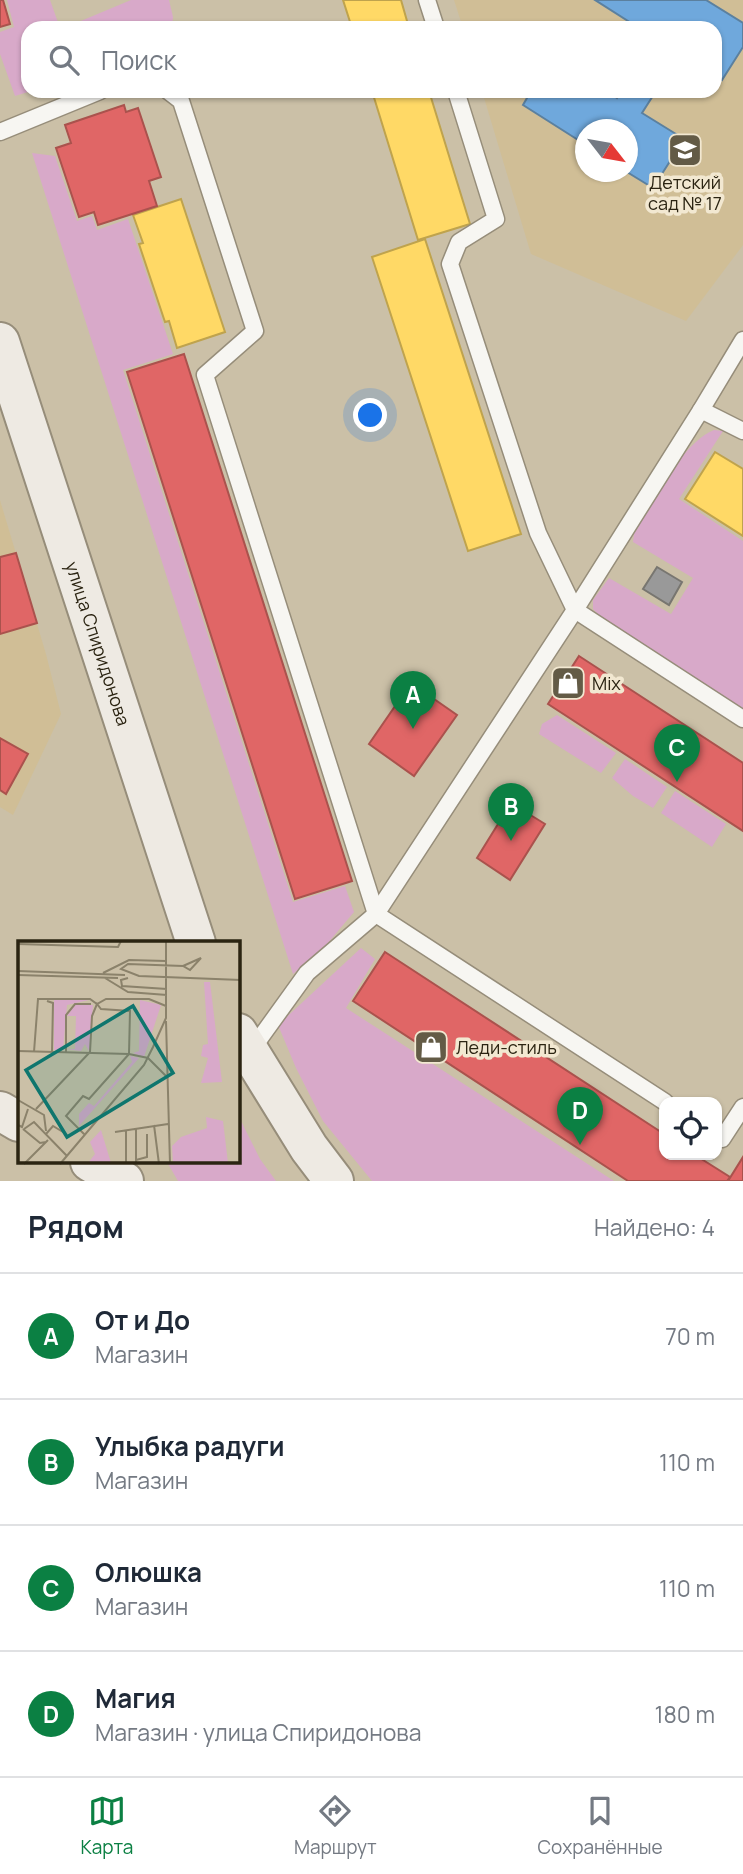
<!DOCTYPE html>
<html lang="ru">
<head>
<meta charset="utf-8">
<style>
	body { margin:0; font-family:Manrope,sans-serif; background:#f6f6f7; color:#1f2937 }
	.controls { position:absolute; right:21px; bottom:21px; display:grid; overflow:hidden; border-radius:14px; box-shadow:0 2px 5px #0004 }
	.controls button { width:63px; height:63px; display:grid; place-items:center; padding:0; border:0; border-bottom:2px solid #e0e1e3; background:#fff; color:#1f2937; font:35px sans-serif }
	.compass { position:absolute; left:575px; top:119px; width:63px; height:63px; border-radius:50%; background:#fff; box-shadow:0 2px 5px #0004; rotate:121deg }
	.you { position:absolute; left:371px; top:416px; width:24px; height:24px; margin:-18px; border:5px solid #fff; border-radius:50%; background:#1a73e8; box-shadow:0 0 0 10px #1a73e833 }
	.badge { display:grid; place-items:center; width:46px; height:46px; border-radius:50%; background:#0b8043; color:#fff; font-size:23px; font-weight:700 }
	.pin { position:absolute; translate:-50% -58px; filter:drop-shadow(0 2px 4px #0008) }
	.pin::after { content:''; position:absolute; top:37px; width:24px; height:21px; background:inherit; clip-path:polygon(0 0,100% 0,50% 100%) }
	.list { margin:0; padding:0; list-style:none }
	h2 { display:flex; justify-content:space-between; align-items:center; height:91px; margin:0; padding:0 28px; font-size:30px }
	h2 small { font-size:23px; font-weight:400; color:#747a83 }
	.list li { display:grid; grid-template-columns:46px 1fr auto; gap:21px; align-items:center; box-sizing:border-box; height:126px; padding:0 28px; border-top:2px solid #e0e1e3 }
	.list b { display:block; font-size:26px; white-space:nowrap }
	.list p { margin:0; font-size:23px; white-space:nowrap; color:#747a83 }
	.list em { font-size:23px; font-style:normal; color:#747a83 }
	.icon { flex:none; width:38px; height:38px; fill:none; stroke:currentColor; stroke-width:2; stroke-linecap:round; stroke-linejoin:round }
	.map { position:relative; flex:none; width:743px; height:1181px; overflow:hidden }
	.search { position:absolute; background:#fff; box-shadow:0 2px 5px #0004; left:21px; right:21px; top:21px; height:77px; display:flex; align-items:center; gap:18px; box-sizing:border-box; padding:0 24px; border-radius:21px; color:#747a83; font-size:26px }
	.sheet { height:595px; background:#fff }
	nav { display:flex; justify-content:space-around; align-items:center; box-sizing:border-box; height:98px; border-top:2px solid #e0e1e3; background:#fff; font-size:19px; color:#747a83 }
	nav a { display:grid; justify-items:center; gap:4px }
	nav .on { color:#0b8043 }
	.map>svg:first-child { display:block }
	.built { fill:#d0be96; fill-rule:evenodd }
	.green { fill:#d8a9c9 }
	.homes { fill:#ffd966; stroke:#bfa34d; stroke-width:2 }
	.shops { fill:#e06666; stroke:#aa524d; stroke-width:2 }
	.schools { fill:#6fa8dc; stroke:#5b809f; stroke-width:2 }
	.industry { fill:#999; stroke:#787670; stroke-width:2 }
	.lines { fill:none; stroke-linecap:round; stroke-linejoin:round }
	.lane-casing { stroke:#968d7a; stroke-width:19 }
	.secondary-casing { stroke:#968d7a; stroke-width:42 }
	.lane { stroke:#f7f6f2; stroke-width:16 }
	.secondary { stroke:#eeeae3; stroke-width:38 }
	.labels { text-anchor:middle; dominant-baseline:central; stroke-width:7; stroke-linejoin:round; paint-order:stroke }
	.poi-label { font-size:18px; fill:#2b2412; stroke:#f2e8d1; text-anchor:start }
	.street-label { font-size:18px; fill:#2b2412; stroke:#f2e8d1 }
	.inset-road { fill:none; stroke:#8b826b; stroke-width:2 }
	.view { fill:#0f766e; fill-opacity:0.15; stroke:#0f766e; stroke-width:3.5 }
	.inset-edge { fill:none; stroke:#2b2412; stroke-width:3.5 }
</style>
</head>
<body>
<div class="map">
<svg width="743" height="1181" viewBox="0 0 743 1181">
	<rect width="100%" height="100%" fill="#cbc0a7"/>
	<g class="built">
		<path d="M454,0H743V245L686,321L531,254L482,91H715V28H463ZM586,130H628V172H586Z"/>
		<polygon points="0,500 46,654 61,714 13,815 0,807"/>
	</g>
	<g class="green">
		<polygon points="7,0 50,0 60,28 28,28 28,91 31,91 15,96 0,54 0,32 14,27"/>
		<polygon points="131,0 169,0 173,17 172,28 64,28"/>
		<polygon points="32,153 55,156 77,221 92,216 97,230 128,219 173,354 123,370 293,902 345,886 354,912 327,944 293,974"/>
		<path d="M714,430L723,431L679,499L743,541V709L603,619L593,609V600L609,578L671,614L693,578L633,542L634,534C653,504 681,443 714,430Z"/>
		<polygon points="557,715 616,753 601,773 539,734 542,724"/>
		<polygon points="625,759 667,787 653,808 633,796 612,778"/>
		<polygon points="675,791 726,824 712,847 661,813"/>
		<polygon points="361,948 375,959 346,1008 614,1181 372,1181 323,1121 296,1068 278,1025"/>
		<polygon points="238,1115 260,1159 276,1181 178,1181 167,1162 238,1162"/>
	</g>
	<g class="homes">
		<polygon points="343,0 401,0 409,28 352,28"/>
		<polygon points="372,91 429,91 470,224 418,240"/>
		<polygon points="181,199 225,332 177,348 169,321 165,322 139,244 143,243 133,215"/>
		<polygon points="425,239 521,534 468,551 372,257"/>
		<polygon points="715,452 743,469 743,536 685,499"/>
	</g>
	<g class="shops">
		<polygon points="0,0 3,0 10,24 0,27"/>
		<polygon points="124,105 126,112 138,108 161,177 149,181 157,206 98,225 94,212 79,217 56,148 71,143 65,125"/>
		<polygon points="184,354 352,881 295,899 127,372"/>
		<polygon points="16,553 37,623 0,634 0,557"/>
		<polygon points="579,656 743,763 743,831 548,704"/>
		<polygon points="411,683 457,715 414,776 369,744"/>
		<polygon points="0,738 28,754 6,794 0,790"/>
		<polygon points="511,803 545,824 510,880 477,858"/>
		<polygon points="385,952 664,1134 664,1155 695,1155 730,1177 727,1181 628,1181 353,1001"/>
		<polygon points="743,1157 743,1181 728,1181"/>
	</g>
	<g class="schools">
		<polygon points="595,0 706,0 743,23 743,47 722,80 715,75 715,28 639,28"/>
		<polygon points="531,91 607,91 617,98 622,91 656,91 642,113 684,139 653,188 627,172 628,130 586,130 586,145 523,105"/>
	</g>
	<polygon class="industry" points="657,567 682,582 669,605 643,589"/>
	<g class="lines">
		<g class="lane-casing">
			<g id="lane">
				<polyline points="427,0 436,28"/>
				<polyline points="168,91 181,101 255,331 205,375 376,914 665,1102"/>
				<polyline points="456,91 496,219 459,242 450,264 538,533 575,610 743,719"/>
				<polyline points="0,132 100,91"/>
				<polyline points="701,410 743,431"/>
				<polyline points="250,1052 307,973 376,914 575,610 701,410 743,340"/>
				<polyline points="717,1136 722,1139 743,1107"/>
			</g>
		</g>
		<g class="secondary-casing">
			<g id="secondary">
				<path id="s1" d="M0,342L196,943"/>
				<polyline points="238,1033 309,1148 334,1181"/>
				<polyline points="0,1111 19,1122"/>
				<polyline points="90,1162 124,1181"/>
			</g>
		</g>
		<use href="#lane" class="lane"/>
		<use href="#secondary" class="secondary"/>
	</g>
	<defs>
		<g id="school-square" transform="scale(1.75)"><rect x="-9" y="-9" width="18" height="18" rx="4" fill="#635b46" stroke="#f2e8d1"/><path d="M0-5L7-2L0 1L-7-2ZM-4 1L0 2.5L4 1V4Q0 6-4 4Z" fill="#fff"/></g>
		<g id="shop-square" transform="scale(1.75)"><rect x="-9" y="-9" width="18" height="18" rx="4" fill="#635b46" stroke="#f2e8d1"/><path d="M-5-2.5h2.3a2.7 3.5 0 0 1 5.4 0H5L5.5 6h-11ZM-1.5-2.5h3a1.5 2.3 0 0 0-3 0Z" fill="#fff"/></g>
	</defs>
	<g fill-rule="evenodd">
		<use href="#school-square" x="685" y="150"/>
		<use href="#shop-square" x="568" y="683"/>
		<use href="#shop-square" x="431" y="1047"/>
	</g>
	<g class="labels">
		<g class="poi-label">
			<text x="685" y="182" text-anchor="middle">Детский<tspan x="685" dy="21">сад № 17</tspan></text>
			<text x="592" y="683">Mix</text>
			<text x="456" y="1047">Леди-стиль</text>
		</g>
		<g class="street-label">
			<text stroke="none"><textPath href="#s1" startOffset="317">улица Спиридонова</textPath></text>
		</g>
	</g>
	<g transform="translate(18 941)">
		<rect width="222" height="222" fill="#cbc0a7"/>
		<path d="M186,41H192L204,141L183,142L190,117L183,115L185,104L190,103ZM36,59H71L49,64L45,109H36ZM122,59L143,64L126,116L115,112L121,110ZM57,64H75L71,110L67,103L63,110L48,108H57L58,75H49ZM112,115L121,117L61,185V173L71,162L76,165L114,121ZM188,176L205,180L210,222H155L154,205L163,196L189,187ZM83,189L93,222H70L77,213L72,201Z" fill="#d8a9c9"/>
		<path class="inset-road" d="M0,3L100,6L103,0M165,25L183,17L172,29L165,25L110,23L103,28L121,35L223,39M0,30L107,34M85,32L111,19L148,20M0,34L100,37M87,37L110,51L149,54M110,37L103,39L104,45L149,48M29,60L35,62L34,111M148,80L152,223M0,110L111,113L130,117L149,136M16,111L20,58H72L79,63L88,58H131L148,65M48,111V74L57,63H73M0,159L26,174L28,190M18,168L72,111L74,75L79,63L83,68L112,70L111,113L71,158L65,155L48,175L66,193M0,184L4,186L10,168M136,184L141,223M5,188L22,202L28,201M6,188L16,181L49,215M118,188V223M108,189V223M97,191L150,183M28,193L35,185L45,191M118,219L129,216V193M6,223L30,199M42,223L126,124L135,106L148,77V0"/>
		<path class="view" d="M115,65L155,132L49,196L8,129Z"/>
		<rect width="222" height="222" class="inset-edge"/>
	</g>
</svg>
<div class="controls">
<button><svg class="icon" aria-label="locate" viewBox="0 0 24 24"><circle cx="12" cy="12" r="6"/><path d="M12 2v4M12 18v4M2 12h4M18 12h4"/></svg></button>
</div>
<svg class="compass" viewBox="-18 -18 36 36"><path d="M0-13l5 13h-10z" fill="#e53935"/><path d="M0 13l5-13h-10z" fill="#747a83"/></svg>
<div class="you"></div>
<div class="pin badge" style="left:413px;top:729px">A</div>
<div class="pin badge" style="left:511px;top:841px">B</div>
<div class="pin badge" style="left:677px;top:782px">C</div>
<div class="pin badge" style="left:580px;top:1145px">D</div>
<div class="search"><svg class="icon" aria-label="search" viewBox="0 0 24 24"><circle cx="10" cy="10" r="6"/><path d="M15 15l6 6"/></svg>Поиск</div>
</div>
<section class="sheet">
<h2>Рядом<small>Найдено: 4</small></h2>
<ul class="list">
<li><span class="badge">A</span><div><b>От и До</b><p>Магазин</p></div><em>70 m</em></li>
<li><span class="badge">B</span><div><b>Улыбка радуги</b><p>Магазин</p></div><em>110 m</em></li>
<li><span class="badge">C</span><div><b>Олюшка</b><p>Магазин</p></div><em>110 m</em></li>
<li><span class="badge">D</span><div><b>Магия</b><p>Магазин · улица Спиридонова</p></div><em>180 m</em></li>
</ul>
</section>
<nav>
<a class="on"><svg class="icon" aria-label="map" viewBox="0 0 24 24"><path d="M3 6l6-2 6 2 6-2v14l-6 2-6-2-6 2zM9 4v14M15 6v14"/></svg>Карта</a>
<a><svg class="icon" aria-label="directions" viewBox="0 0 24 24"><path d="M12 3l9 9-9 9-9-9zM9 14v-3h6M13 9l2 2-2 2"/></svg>Маршрут</a>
<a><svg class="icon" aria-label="saved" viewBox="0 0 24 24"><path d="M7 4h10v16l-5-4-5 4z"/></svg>Сохранённые</a>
</nav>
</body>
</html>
